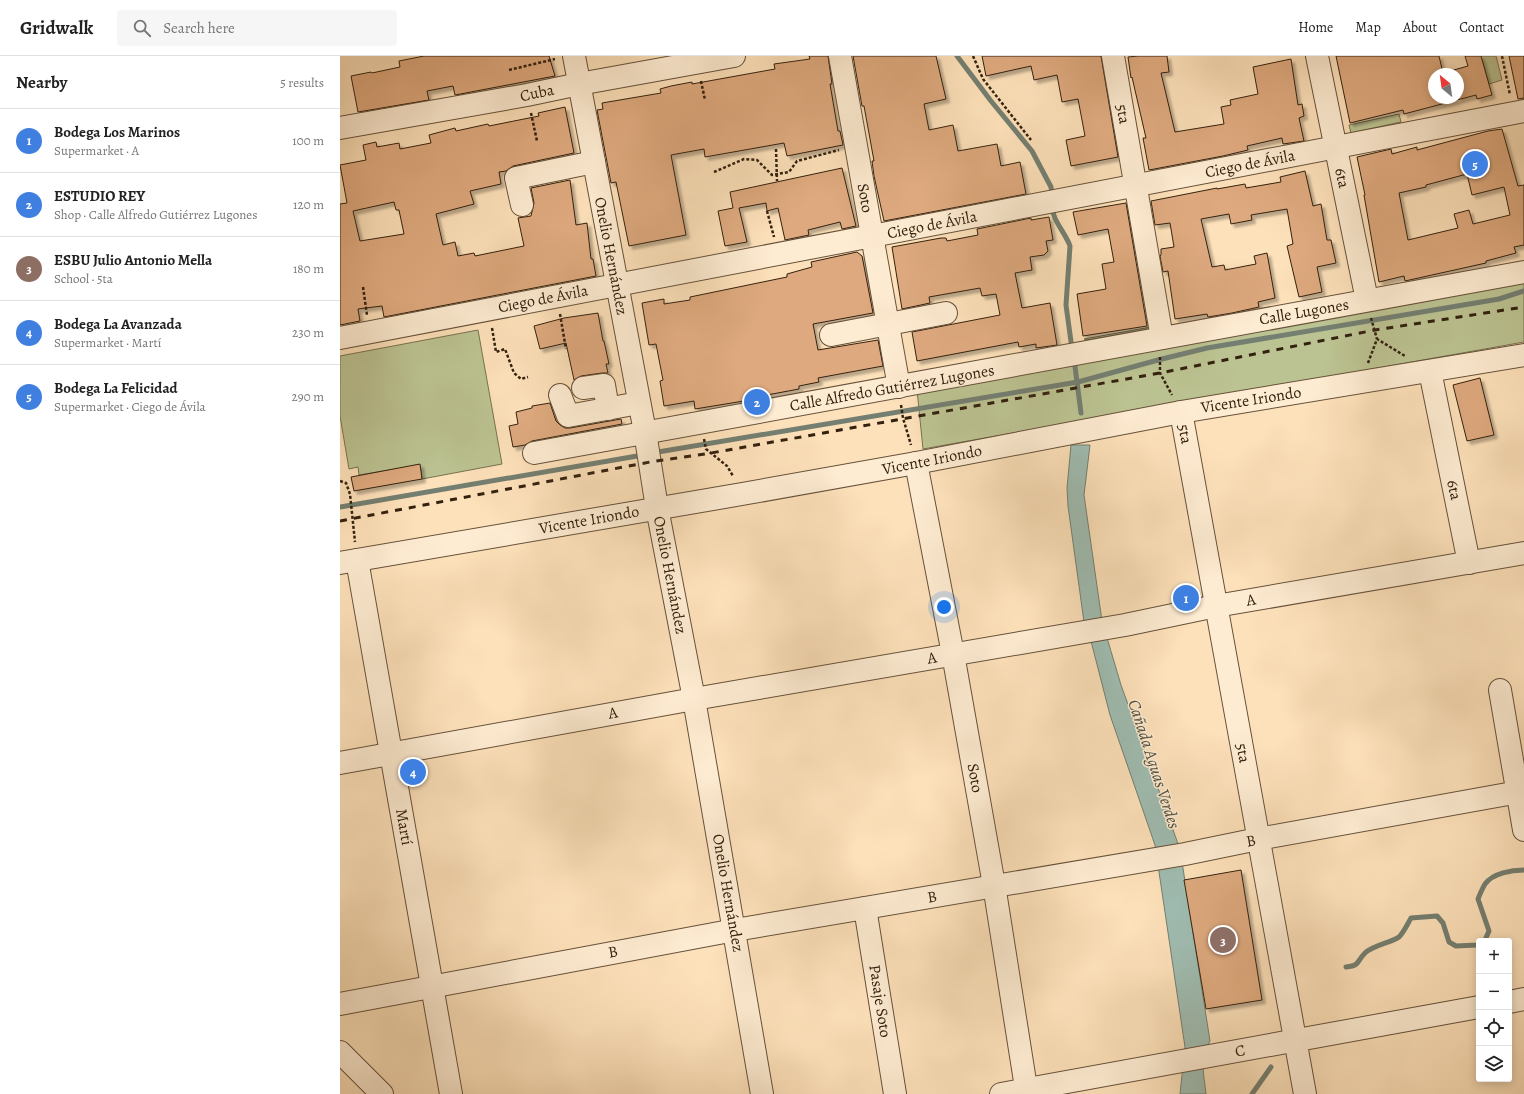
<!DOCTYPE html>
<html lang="en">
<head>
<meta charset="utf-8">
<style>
	body { margin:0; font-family:Alegreya,serif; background:#f6f6f6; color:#222 }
	.controls { position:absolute; right:12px; bottom:12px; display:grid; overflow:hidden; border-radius:4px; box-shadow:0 2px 10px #0003 }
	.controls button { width:36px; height:36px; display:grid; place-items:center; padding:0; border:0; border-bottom:1px solid #e0e0e0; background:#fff; color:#222; font:20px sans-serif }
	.compass { position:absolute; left:1088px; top:12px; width:36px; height:36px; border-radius:50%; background:#fff; box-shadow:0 2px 10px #0003; rotate:331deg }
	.you { position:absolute; left:604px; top:551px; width:14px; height:14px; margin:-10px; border:3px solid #fff; border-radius:50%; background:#1a73e8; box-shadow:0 0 0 6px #1a73e833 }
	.badge { display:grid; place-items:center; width:26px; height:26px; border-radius:50%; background:#db2777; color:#fff; font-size:13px; font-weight:700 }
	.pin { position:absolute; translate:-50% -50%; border:2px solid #fff; box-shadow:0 1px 4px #0006 }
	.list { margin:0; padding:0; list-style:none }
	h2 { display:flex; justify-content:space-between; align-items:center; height:52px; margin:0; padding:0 16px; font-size:17px }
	h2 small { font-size:13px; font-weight:400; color:#767676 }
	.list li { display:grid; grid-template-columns:26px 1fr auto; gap:12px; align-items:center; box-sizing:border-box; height:64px; padding:0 16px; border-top:1px solid #e0e0e0 }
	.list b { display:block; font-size:15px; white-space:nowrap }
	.list p { margin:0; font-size:13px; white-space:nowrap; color:#767676 }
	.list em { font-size:13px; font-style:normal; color:#767676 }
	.icon { flex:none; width:22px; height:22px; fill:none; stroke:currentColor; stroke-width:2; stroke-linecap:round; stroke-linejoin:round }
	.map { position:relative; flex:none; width:1184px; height:1038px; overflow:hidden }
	header { display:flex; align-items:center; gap:24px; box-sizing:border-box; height:56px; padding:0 20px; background:#fff; border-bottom:1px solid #e0e0e0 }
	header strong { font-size:19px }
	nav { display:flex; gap:22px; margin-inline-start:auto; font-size:14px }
	.search { width:280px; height:36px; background:#f6f6f6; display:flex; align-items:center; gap:10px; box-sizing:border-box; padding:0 14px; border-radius:4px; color:#767676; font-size:15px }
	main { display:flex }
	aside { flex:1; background:#fff }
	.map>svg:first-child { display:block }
	.green { fill:#bcc392; stroke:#787250 }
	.water { fill:#9fbdb2; stroke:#747f71 }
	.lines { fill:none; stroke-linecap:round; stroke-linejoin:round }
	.stream { stroke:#747f71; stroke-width:5 }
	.building { fill:#dea97e; stroke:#33210f; fill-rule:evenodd; filter:url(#shadow) }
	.minor-casing { stroke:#66513a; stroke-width:24 }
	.path { stroke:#33210f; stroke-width:2.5; stroke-dasharray:3 2; stroke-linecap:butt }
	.minor { stroke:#feecd2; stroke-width:22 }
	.rail { stroke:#33210f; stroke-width:3; stroke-dasharray:7 7; stroke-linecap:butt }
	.labels { text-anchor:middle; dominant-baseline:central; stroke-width:3; stroke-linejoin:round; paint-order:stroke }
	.street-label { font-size:16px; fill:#33210f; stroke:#feecd2 }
	.water-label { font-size:17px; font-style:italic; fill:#535040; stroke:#feecd2 }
</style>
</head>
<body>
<header>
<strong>Gridwalk</strong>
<div class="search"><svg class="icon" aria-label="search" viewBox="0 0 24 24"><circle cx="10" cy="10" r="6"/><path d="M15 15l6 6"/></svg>Search here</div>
<nav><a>Home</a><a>Map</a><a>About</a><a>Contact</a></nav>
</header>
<main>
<aside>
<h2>Nearby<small>5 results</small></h2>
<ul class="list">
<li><span class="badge" style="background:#3f7fe0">1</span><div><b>Bodega Los Marinos</b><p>Supermarket · A</p></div><em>100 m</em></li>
<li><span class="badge" style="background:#3f7fe0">2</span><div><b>ESTUDIO REY</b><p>Shop · Calle Alfredo Gutiérrez Lugones</p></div><em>120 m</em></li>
<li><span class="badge" style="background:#8d6e63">3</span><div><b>ESBU Julio Antonio Mella</b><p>School · 5ta</p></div><em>180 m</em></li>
<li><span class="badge" style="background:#3f7fe0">4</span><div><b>Bodega La Avanzada</b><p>Supermarket · Martí</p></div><em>230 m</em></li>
<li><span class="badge" style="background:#3f7fe0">5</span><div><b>Bodega La Felicidad</b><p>Supermarket · Ciego de Ávila</p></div><em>290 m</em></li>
</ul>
</aside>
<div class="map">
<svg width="1184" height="1038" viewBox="0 0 1184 1038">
	<defs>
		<filter id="shadow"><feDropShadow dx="3.5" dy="3.5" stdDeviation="1" flood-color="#0004"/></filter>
	</defs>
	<rect width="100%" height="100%" fill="#fde1ba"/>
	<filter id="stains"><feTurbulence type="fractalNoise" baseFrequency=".005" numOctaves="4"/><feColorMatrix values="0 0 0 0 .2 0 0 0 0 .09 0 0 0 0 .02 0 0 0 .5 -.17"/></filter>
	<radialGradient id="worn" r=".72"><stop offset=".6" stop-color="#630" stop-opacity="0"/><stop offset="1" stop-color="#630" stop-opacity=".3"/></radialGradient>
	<g class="green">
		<polygon points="1141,0 1156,0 1162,24 1149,28"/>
		<polygon points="1059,58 1061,66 1011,77 1009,69"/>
		<polygon points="1184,226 1184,286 583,393 577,334"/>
		<polygon points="811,271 811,273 748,284 744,283"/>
		<polygon points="138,274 162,408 82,423 80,409 19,419 18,411 9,413 0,360 0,300"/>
	</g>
	<path class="water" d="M731,389H750L744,439L762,565L781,629L837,785L842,806L870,985C859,1004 864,1017 866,1038H840L845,991L815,789L770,659L752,589L744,566L728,450L727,432Z"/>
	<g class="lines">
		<g class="stream">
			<polyline points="617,0 651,45 692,95 711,131 712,140"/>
			<path d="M712,150C712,164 725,176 730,190L726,249L732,293"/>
			<polyline points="734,303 741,357"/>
			<polyline points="312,397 738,326 818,304 867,292 1159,243 1184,235"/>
			<polyline points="0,451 303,399"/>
			<path d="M1143,885L1145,884L1149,875L1138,843C1140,838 1142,833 1145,828C1153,817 1172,814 1184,814"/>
			<path d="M1006,911C1021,909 1016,906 1025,897C1033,889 1053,886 1059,881C1064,876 1068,867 1071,862L1097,860L1103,867L1109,886L1116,890L1137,889L1139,887"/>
			<polyline points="912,1038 931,1011"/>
		</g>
	</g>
	<g class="building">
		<polygon points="84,0 209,0 215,20 115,39 113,30 87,35 89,44 18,56 11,20 31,16 32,17 60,11 59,5"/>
		<polygon points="469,0 488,0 492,28 490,28 498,75 500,75 503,89 447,100 444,87 365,101 364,93 331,99 346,179 289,190 276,126 271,127 257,54 263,53 262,47 321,37 320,33 331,30 352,26 352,28 435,13 434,8 470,3"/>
		<polygon points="513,0 596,0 606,43 584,48 589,74 613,69 618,95 657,88 661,110 680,106 686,138 544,165 534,120 532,105 534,105 524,50 522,50"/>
		<polygon points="642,0 761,0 778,101 731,110 726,84 745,80 738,43 722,46 717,19 694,24 691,10 646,20"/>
		<polygon points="798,0 827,0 829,16 821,17 835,76 884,68 881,51 891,49 890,44 918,38 913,11 951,3 958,49 962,48 964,60 959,62 964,85 943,88 942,82 907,90 908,94 883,100 809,114 803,82 806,82 792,21 791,22 788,1"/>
		<path d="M996,0H1099L1103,17L1128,10L1125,0H1141L1152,39L1137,43L1136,39L1064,58L1063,54L1010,67ZM1094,18H1118V42H1094Z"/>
		<polygon points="1169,0 1184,0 1184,42 1178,43"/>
		<path d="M225,51L234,97L173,110L166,115L159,116L161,128L130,135L134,148L96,158L103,189L115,186L118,200L134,197L135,200L184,190L178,162L191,160L194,147L191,132L230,124L236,169L247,167L251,203H253L256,220L44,261L42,250L18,253L20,265L0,269V148L7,147L0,109L26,104L23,89L36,86L37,91L59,87L60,93L91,87L89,79L115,72L116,75L148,68L149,70L199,60L198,57ZM54,146L56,154H59L64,178L20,185L13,155Z"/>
		<path d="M1162,73L1178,130L1184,129V189L1174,191L1176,197L1146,205V207L1065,225L1064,220L1039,226L1024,139H1025L1017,101L1051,93L1052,98L1077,91V94L1148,75ZM1127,118L1132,139L1164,131L1170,159L1133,168L1129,154L1114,158L1118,172L1068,184L1059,137L1086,131V129Z"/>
		<polygon points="502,112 516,170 502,173 500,166 468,174 469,179 445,184 438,152 427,155 426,147 399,152 407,186 385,190 378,155 393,152 390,136"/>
		<polygon points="965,115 973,150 981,148 987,184 991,184 996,207 977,211 982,236 959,241 947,190 953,188 947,153 911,159 912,164 891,168 889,158 861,163 872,211 884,209 885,214 916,208 914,200 927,197 935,242 918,246 919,251 892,257 868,261 867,258 835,263 828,215 823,216 820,200 821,199 821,193 834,191 830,167 815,169 811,145 877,132 877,133 905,128 906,132 941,126 940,121"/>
		<polygon points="786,147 807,270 743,280 737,238 766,233 762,208 774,206 768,173 738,179 733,156"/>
		<polygon points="709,161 713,184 706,185 708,195 704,199 690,201 692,214 675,217 682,252 710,247 717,289 696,292 696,288 679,291 678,286 577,305 572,276 660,259 656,238 642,240 640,232 589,241 590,247 562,253 552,191 601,182 606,182 607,185 638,179 637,173 691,162 691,164"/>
		<polygon points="517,196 522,200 533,257 473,268 478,294 538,284 543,310 478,322 479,326 459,330 459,333 427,339 404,345 355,353 354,345 324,350 320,325 323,324 316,288 309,289 302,247 324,243 324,248 350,244 350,241 447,221 447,218 472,211 471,206"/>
		<polygon points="258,257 263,285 264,285 269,308 266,308 268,317 262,317 241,320 234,324 226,287 200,293 194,270 224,262"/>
		<polygon points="1140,322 1154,379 1127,385 1113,329"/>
		<polygon points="210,347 216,365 220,369 225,372 230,372 281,363 282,368 192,385 185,389 173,391 169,370 178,368 176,356 192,352 192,350"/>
		<polygon points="80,408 82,423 14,435 11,421"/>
		<polygon points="901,814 922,944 866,953 844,824"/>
	</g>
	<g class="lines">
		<g class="minor-casing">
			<g id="minor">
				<polyline points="234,0 305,376 317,452 354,643 422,1038"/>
				<polyline points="500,0 559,331"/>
				<polyline points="773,0 822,282"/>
				<polyline points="977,0 1027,244"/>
				<polyline points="0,72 187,39 239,28 394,0"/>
				<polyline points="182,149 176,122 254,106"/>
				<polyline points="491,279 606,257"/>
				<polyline points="0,282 1184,55"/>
				<polyline points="1090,315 1129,507"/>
				<polyline points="243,332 264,329 268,353"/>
				<polyline points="220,339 228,360 299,347"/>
				<polyline points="841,356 965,1038"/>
				<polyline points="194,397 1184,216"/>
				<polyline points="576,407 613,598 654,829 687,1038"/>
				<polyline points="17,504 111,1038"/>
				<polyline points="0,507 402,438 576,407 841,356 1184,299"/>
				<polyline points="1160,634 1184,774"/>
				<polyline points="0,707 354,643 785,569 876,550 1184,497"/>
				<polyline points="525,852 555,1038"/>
				<polyline points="1169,946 1184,943"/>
				<polyline points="0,948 395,874 845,798 918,783 1184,735"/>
				<polyline points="0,996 42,1038"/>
				<polyline points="661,1038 1139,951"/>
			</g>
		</g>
		<g class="path">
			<polyline points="633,0 643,23 691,84"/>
			<polyline points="1162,0 1170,39"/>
			<polyline points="169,14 215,3"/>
			<polyline points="361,25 365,44"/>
			<polyline points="191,57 197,85"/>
			<polyline points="436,93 437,125"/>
			<polyline points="374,116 404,103 417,104 432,119 449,116 457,105 499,94"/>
			<polyline points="427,155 434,181"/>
			<polyline points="23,231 27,259"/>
			<polyline points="220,258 226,293"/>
			<polyline points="1031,262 1037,283"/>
			<polyline points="152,272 156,296 165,293 174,317 181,323 188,321"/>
			<polyline points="820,301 820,317 832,339"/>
			<polyline points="1028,307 1037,283 1065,300"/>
			<polyline points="561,349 563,362 571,389"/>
			<polyline points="364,383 366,393 387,410 393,420"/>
			<polyline points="0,425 6,427 10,438 15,486"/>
		</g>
		<use href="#minor" class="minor"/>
		<polyline class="rail" points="0,465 310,406 371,397 820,317 1035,274 1184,251"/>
	</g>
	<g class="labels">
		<g class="street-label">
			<text transform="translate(197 37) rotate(-12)">Cuba</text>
			<text transform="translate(783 58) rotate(80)">5ta</text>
			<text transform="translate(910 108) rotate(-11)">Ciego de Ávila</text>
			<text transform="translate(1002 122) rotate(78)">6ta</text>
			<text transform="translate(525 142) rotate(80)">Soto</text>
			<text transform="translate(592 169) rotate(-11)">Ciego de Ávila</text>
			<text transform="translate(271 200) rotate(79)">Onelio Hernández</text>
			<text transform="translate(203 243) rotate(-11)">Ciego de Ávila</text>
			<text transform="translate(964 256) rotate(-10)">Calle Lugones</text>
			<text transform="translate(552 332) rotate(-10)">Calle Alfredo Gutiérrez Lugones</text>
			<text transform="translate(911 344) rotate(-9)">Vicente Iriondo</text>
			<text transform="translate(845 378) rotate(80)">5ta</text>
			<text transform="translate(592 404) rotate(-11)">Vicente Iriondo</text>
			<text transform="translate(1114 434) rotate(78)">6ta</text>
			<text transform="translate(249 464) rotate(-10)">Vicente Iriondo</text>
			<text transform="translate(330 519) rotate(79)">Onelio Hernández</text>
			<text transform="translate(911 544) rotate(-10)">A</text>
			<text transform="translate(592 602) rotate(-10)">A</text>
			<text transform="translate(273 657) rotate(-10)">A</text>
			<text transform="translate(903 697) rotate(80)">5ta</text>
			<text transform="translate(635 722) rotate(80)">Soto</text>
			<text transform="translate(64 771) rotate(80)">Martí</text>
			<text transform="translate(911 785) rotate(-11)">B</text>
			<text transform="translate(388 837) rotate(80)">Onelio Hernández</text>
			<text transform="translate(592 841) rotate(-10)">B</text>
			<text transform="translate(273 896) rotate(-11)">B</text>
			<text transform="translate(540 945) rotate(81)">Pasaje Soto</text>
			<text transform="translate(900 995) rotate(-10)">C</text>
		</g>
		<g class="water-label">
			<text transform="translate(814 708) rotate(72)">Cañada Aguas Verdes</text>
		</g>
	</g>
	<rect width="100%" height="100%" filter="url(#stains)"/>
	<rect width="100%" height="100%" fill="url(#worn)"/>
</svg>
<div class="controls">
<button>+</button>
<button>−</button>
<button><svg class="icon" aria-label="locate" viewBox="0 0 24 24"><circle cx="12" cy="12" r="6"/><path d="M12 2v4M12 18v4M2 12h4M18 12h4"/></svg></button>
<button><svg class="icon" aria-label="layers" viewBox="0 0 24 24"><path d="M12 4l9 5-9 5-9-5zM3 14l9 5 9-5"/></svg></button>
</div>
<svg class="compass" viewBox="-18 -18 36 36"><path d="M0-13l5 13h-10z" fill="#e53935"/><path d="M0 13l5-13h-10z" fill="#767676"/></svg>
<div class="you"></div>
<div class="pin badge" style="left:846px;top:542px;background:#3f7fe0">1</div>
<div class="pin badge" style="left:417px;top:346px;background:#3f7fe0">2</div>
<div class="pin badge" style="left:883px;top:884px;background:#8d6e63">3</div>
<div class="pin badge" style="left:73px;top:716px;background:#3f7fe0">4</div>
<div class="pin badge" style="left:1135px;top:108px;background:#3f7fe0">5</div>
</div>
</main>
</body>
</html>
